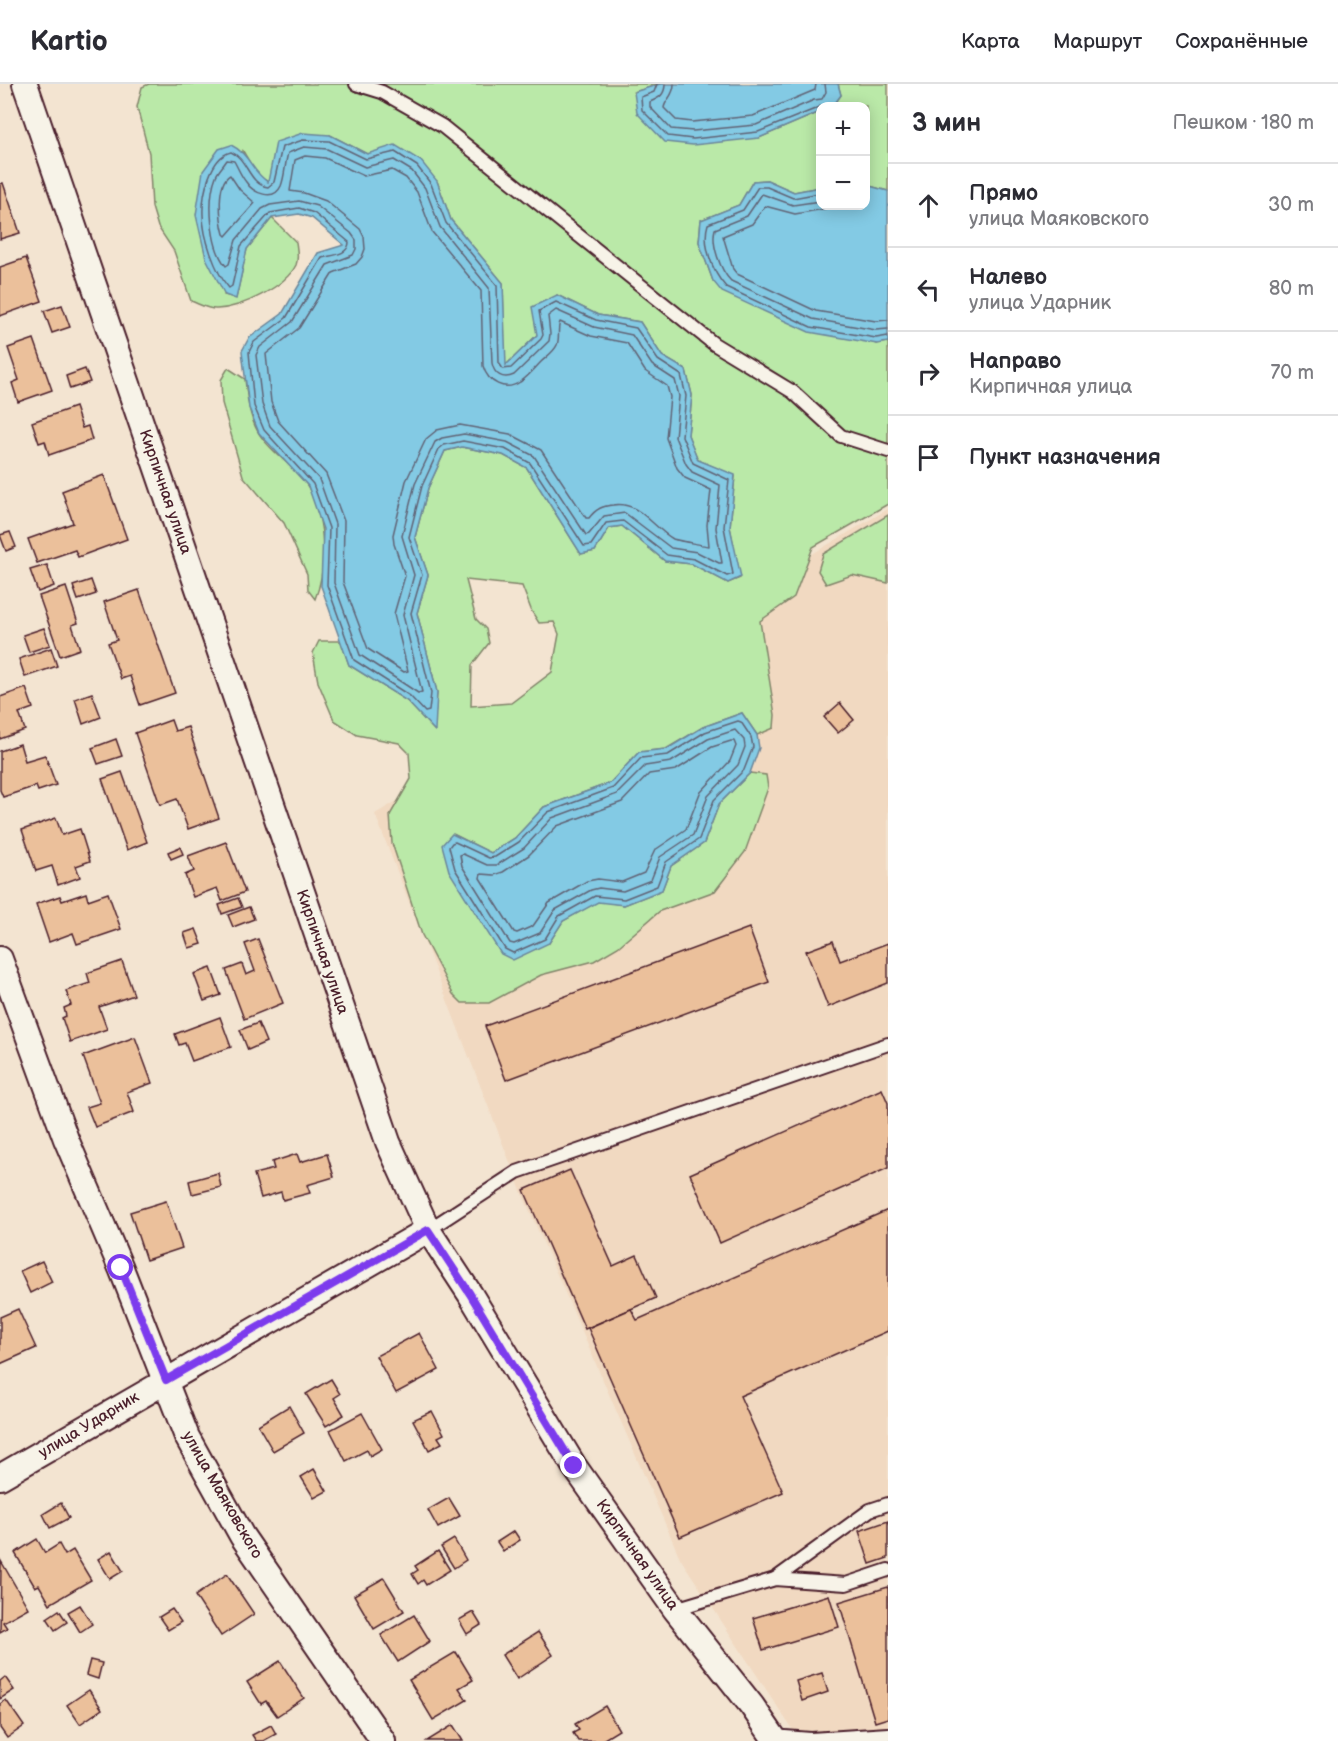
<!DOCTYPE html>
<html lang="ru">
<head>
<meta charset="utf-8">
<style>
	body { margin:0; font-family:"Balsamiq Sans",sans-serif; background:#f2f2f3; color:#2b2b33 }
	.controls { position:absolute; right:18px; top:18px; display:grid; overflow:hidden; border-radius:12px; box-shadow:0 3px 15px #0003 }
	.controls button { width:54px; height:54px; display:grid; place-items:center; padding:0; border:0; border-bottom:2px solid #e1e1e2; background:#fff; color:#2b2b33; font:30px sans-serif }
	.stop { position:absolute; width:18px; height:18px; margin:-14px; border:4px solid #7c3aed; border-radius:50%; background:#fff }
	.stop.end { background:#7c3aed; border-color:#fff; box-shadow:0 2px 6px #0008 }
	.list { margin:0; padding:0; list-style:none }
	h2 { display:flex; justify-content:space-between; align-items:center; height:78px; margin:0; padding:0 24px; font-size:26px }
	h2 small { font-size:20px; font-weight:400; color:#7c7c81 }
	.list li { display:grid; grid-template-columns:39px 1fr auto; gap:18px; align-items:center; box-sizing:border-box; height:84px; padding:0 24px; border-top:2px solid #e1e1e2 }
	.list b { display:block; font-size:22px; white-space:nowrap }
	.list p { margin:0; font-size:20px; white-space:nowrap; color:#7c7c81 }
	.list em { font-size:20px; font-style:normal; color:#7c7c81 }
	.icon { flex:none; width:33px; height:33px; fill:none; stroke:currentColor; stroke-width:2; stroke-linecap:round; stroke-linejoin:round }
	.map { position:relative; flex:none; width:888px; height:1657px; overflow:hidden }
	header { display:flex; align-items:center; gap:36px; box-sizing:border-box; height:84px; padding:0 30px; background:#fff; border-bottom:2px solid #e1e1e2 }
	header strong { font-size:28px }
	nav { display:flex; gap:33px; margin-inline-start:auto; font-size:21px }
	main { display:flex }
	aside { flex:1; background:#fff }
	.map>svg:first-child { display:block }
	.built { fill:#f1d9c1 }
	.green { fill:#bae9a8; stroke:#82846a; stroke-width:1.5; fill-rule:evenodd }
	.water { fill:#83cae4; stroke:#6c869a; stroke-width:1.5 }
	.lines { fill:none; stroke-linecap:round; stroke-linejoin:round }
	.shore { stroke:#616375; stroke-width:1.5 }
	.building { fill:#ebc09b; stroke:#4a1f2b; stroke-width:1.5 }
	.service-casing { stroke:#4a1f2b; stroke-width:16 }
	.minor-casing { stroke:#4a1f2b; stroke-width:28 }
	.service { stroke:#f7f3e8; stroke-width:12 }
	.minor { stroke:#f7f3e8; stroke-width:24 }
	.route { stroke:#7c3aed; stroke-width:8 }
	.labels { text-anchor:middle; dominant-baseline:central; stroke-width:4.5; stroke-linejoin:round; paint-order:stroke }
	.street-label { font-size:16px; fill:#4a1f2b; stroke:#f7f3e8 }
</style>
</head>
<body>
<header>
<strong>Kartio</strong>
<nav><a>Карта</a><a>Маршрут</a><a>Сохранённые</a></nav>
</header>
<main>
<div class="map">
<svg width="888" height="1657" viewBox="0 0 888 1657">
	<rect width="100%" height="100%" fill="#f3e4d1"/>
	<filter id="ink" filterUnits="userSpaceOnUse"><feTurbulence type="fractalNoise" baseFrequency=".0167" numOctaves="2"/><feDisplacementMap in="SourceGraphic" scale="12" xChannelSelector="R" yChannelSelector="G"/><feConvolveMatrix kernelMatrix="1 2 1 2 8 2 1 2 1" color-interpolation-filters="sRGB"/></filter>
	<g filter="url(#ink)">
		<polygon class="built" points="888,425 888,1657 800,1657 680,1474 521,1107 375,730"/>
		<g class="green">
			<path d="M149,0H660L634,8L759,54L820,28V103L794,108L767,96L753,97L739,121L701,136L699,158L713,197L876,260L888,258V420L813,463L794,513L760,537L775,631L774,644L757,651L742,629L703,643L666,665L639,668L610,699L544,723L515,754L491,769L453,750L549,859L563,837L598,817L624,821L662,806L671,782L704,759L719,720L750,689L766,691L768,704L745,768L715,807L660,827L618,863L594,877L541,891L489,919H462L453,910L422,851L392,759L390,731L411,695L409,669L399,659L357,651L334,636L318,598L313,569L319,557H341L349,581L407,617L434,646L437,608L417,529L428,491L415,453L428,404L445,367L462,363L503,371L527,384L581,470L595,467L609,444L622,442L665,477L692,480L728,499L740,494L730,443L735,392L698,376L688,351L692,311L686,286L662,272L640,238L598,231L557,211L537,251L505,282L503,199L451,136L437,97L367,70L330,51L268,98L257,91L243,67L224,211L236,214L247,165L272,134L296,158C297,165 299,174 296,181C285,203 241,224 217,225C209,226 199,220 191,217L174,167L158,143L152,123L149,69L137,23L142,3ZM466,496L522,502L532,528L539,539L554,538L559,550L552,588L511,619L471,622L472,581L489,559L486,545L476,535Z"/>
			<polygon points="838,0 888,0 888,107 866,101 866,22 833,22 841,11"/>
			<path d="M228,284L245,295C247,313 249,332 258,348C270,369 296,382 308,403C325,433 328,483 315,515L308,506L307,490L284,439L243,392L222,319L221,296Z"/>
			<polygon points="888,431 888,499 852,491 826,500 818,487 823,470"/>
		</g>
		<g class="water">
			<polygon points="660,0 838,0 841,11 833,22 820,22 820,28 759,54 693,61 665,58 637,29 634,8"/>
			<path d="M303,49L330,51L367,70L395,61L421,77L437,97L451,136L503,199L506,281L537,251L532,223L557,211L598,231L640,238L662,272L686,286L692,311L688,351L698,376L735,391L730,443L741,493L728,499L692,480L665,477L622,442L609,444L595,467L581,470L527,384L503,371L462,363L445,367L428,404L415,453L428,491L417,529L437,608L435,647L407,617L349,581L321,502L323,445L308,402L259,349L249,324L242,267L249,254L282,230L318,169L344,161L312,134L299,130L272,134L247,165L236,215L225,211L206,174L196,131L203,87L219,65L231,61C250,70 251,87 268,98L276,58Z"/>
			<polygon points="767,96 794,108 820,103 820,122 866,122 866,101 888,107 888,258 877,260 809,248 722,208 713,197 699,158 701,136 739,121 753,97"/>
			<polygon points="742,629 757,651 759,664 750,689 719,720 704,759 671,782 662,806 624,821 598,818 563,837 549,859 513,876 501,870 449,787 442,761 452,750 491,769 515,754 544,723 610,699 639,668 667,665 703,643"/>
		</g>
		<g class="lines">
			<g class="shore">
				<polyline points="657,0 654,8 641,13 642,26 668,52 693,55 758,48 820,23"/>
				<path d="M665,0C665,11 659,14 650,18V23L671,45L693,47L756,41L814,16L822,15L826,8L825,0"/>
				<path d="M674,0C674,12 665,16 664,24L676,36L692,38L753,32L815,6L816,0"/>
				<path d="M303,56L329,57L366,75L395,68L417,82L431,100L446,139L497,201L499,279L503,285L511,284L541,255L543,251L539,227L556,218L596,236L636,244L658,276L681,291L686,312L682,352L693,379L729,396L724,443L733,490L727,492L694,475L667,471L623,437L606,439L591,461L584,462L530,379L505,365L463,357L444,361L439,365L422,402L409,453L422,491L411,529L431,609L429,627L425,628L410,612L354,576L327,501L329,444L313,400L264,346L254,322L249,268L254,258L286,234L322,174C332,171 349,171 349,158L314,129L299,124L270,129L241,162L232,202L229,204C215,188 203,152 203,131C202,111 210,73 231,68C248,75 248,100 268,103L274,98L282,63Z"/>
				<path d="M304,63L327,65L365,83L394,76L412,87L425,104L440,143L489,204L492,279C494,291 503,296 514,291L549,257L550,250L548,232L556,226L594,243L632,251L652,281L675,296L679,312L675,353L686,380L692,388L720,401L716,444L722,479H719L697,468L671,464L625,429L604,432L589,450L586,451L534,372L507,358L464,350L442,354L435,358L415,400L402,452L414,491L403,531L422,608L418,609L360,571L334,499L335,440L319,395L270,342L262,320L256,271L260,263L292,238L327,181L353,171L356,165V156L351,149L317,122L299,117L270,121L262,125L236,156L229,180L226,182C210,163 207,115 216,92C218,87 224,81 227,76L234,77C238,84 241,92 246,98C253,109 274,118 281,102C285,92 285,79 288,69Z"/>
				<path d="M305,72L325,74L364,92L392,86L406,94L417,108L432,148L481,207L483,282C488,299 505,308 520,298C528,293 534,285 541,278C546,273 554,268 557,261C560,253 557,245 560,238L591,252L627,259L645,287L667,302L670,313L666,354L677,384L685,394L711,406L707,441L709,462C707,462 675,456 673,455C652,443 640,417 613,421C602,422 596,425 589,434H586L541,366L510,350L460,341L437,346L426,355L406,397L393,451L394,460L405,492L394,530L408,587L404,588L368,565L343,498L344,437L326,390L278,337L271,318L266,270L299,244L333,189L356,180L362,173L365,165L364,153L360,145L326,117L304,109L290,107L295,76Z"/>
				<path d="M230,91L240,106L255,119L226,152L224,150C220,136 216,99 230,91Z"/>
				<path d="M820,109L793,114L767,103H758L743,126L708,140C702,159 712,188 726,203L811,243L876,254L888,252"/>
				<path d="M820,117L793,121L762,110L747,132L715,145C711,160 720,186 731,197L813,235L876,246L888,245"/>
				<polyline points="833,122 824,125 795,130 765,122 752,140 723,152 733,185 737,190 816,227 876,237 888,236"/>
				<polygon points="738,637 741,638 751,653 753,663 744,686 714,716 699,755 666,778 657,802 624,815 595,812 559,832 545,855 513,869 505,865 455,785 449,763 452,759 455,758 489,774 495,773 519,758 548,728 613,704 641,674 668,671 705,648"/>
				<polygon points="735,646 744,656 745,663 738,681 708,712 693,751 660,773 651,796 623,807 599,804 591,806 555,826 540,849 514,860 510,859 462,782 460,771 463,770 487,781 497,781 524,764 552,734 617,710 645,682 671,678 708,655"/>
				<polygon points="731,657 734,657 736,662 730,677 700,709 686,745 655,766 644,789 622,798 598,795 587,797 549,819 533,842 517,849 514,848 480,794 481,790 494,791 503,788 529,771 557,742 622,718 649,690 676,686 712,663"/>
			</g>
		</g>
		<g class="building">
			<polygon points="3,99 20,149 0,155 0,100"/>
			<polygon points="26,174 42,217 0,232 0,183"/>
			<polygon points="62,221 70,243 52,249 44,227"/>
			<polygon points="34,255 52,306 18,318 12,299 19,296 8,264"/>
			<polygon points="85,285 90,298 70,305 66,292"/>
			<polygon points="75,323 82,344 88,342 92,356 49,371 45,357 39,359 32,338"/>
			<polygon points="104,391 127,455 78,473 75,466 37,479 28,455 73,439 62,407"/>
			<polygon points="10,448 16,463 6,467 0,451"/>
			<polygon points="47,481 54,502 38,508 30,486"/>
			<polygon points="91,496 96,510 78,516 73,502"/>
			<polygon points="66,503 78,539 72,541 80,565 60,572 39,512"/>
			<polygon points="139,506 175,609 140,621 130,592 121,595 108,559 117,556 104,518"/>
			<polygon points="44,544 50,561 29,568 23,551"/>
			<polygon points="51,564 57,582 25,593 19,575"/>
			<polygon points="26,604 33,624 19,629 25,646 0,655 0,613"/>
			<polygon points="92,609 101,633 83,640 75,615"/>
			<polygon points="840,619 854,636 838,649 824,633"/>
			<polygon points="171,636 175,647 188,643 219,734 188,745 177,715 160,721 135,649"/>
			<polygon points="116,655 122,672 98,680 92,664"/>
			<polygon points="20,660 25,677 45,671 56,701 38,707 36,702 3,713 0,706 0,667"/>
			<polygon points="122,688 147,758 127,766 102,695"/>
			<polygon points="56,734 62,751 80,745 90,777 76,782 80,793 58,801 52,782 36,787 22,746"/>
			<polygon points="226,758 245,808 222,817 217,804 193,813 185,791 194,787 188,772"/>
			<polygon points="180,763 183,770 171,775 168,768"/>
			<polygon points="86,809 88,816 108,809 121,845 77,860 73,849 49,858 36,820 60,812 62,817"/>
			<polygon points="238,814 242,823 222,830 219,821"/>
			<polygon points="249,823 254,835 233,843 228,831"/>
			<polygon points="749,844 769,898 506,996 485,942"/>
			<polygon points="196,845 202,860 189,864 184,849"/>
			<polygon points="258,855 283,919 244,935 226,886 242,880 246,891 255,887 245,860"/>
			<polygon points="833,857 840,877 888,859 888,899 828,923 806,867"/>
			<polygon points="122,877 134,911 99,923 107,945 70,958 62,934 66,932 64,924 71,921 66,907 90,899 87,889"/>
			<polygon points="211,884 221,911 204,917 194,890"/>
			<polygon points="220,933 231,963 192,977 185,959 179,961 175,950"/>
			<polygon points="258,939 266,958 248,966 240,946"/>
			<polygon points="135,953 152,999 127,1008 134,1028 95,1043 87,1023 100,1019 83,972"/>
			<polygon points="882,1005 888,1019 888,1084 720,1159 690,1090"/>
			<polygon points="297,1070 300,1078 327,1070 334,1093 307,1101 310,1109 283,1116 281,1108 261,1114 254,1090 274,1085 272,1078"/>
			<polygon points="570,1086 613,1182 637,1171 656,1214 585,1245 524,1106"/>
			<polygon points="218,1089 221,1103 192,1110 189,1097"/>
			<polygon points="166,1117 182,1164 146,1176 130,1128"/>
			<polygon points="888,1126 888,1247 740,1312 783,1408 680,1453 588,1244 631,1225 637,1236"/>
			<polygon points="42,1177 52,1198 30,1209 20,1187"/>
			<polygon points="18,1225 36,1264 0,1280 0,1233"/>
			<polygon points="419,1249 439,1286 396,1309 376,1272"/>
			<polygon points="331,1295 340,1310 334,1314 344,1331 326,1342 306,1310"/>
			<polygon points="289,1322 304,1349 273,1367 258,1341"/>
			<polygon points="432,1327 444,1350 438,1353 442,1359 429,1366 413,1336"/>
			<polygon points="362,1329 382,1365 370,1372 367,1366 346,1377 330,1346"/>
			<polygon points="314,1385 327,1407 314,1414 301,1393"/>
			<polygon points="449,1414 460,1432 438,1444 428,1426"/>
			<polygon points="61,1419 69,1434 50,1444 43,1430"/>
			<polygon points="888,1437 888,1474 870,1480 859,1447"/>
			<polygon points="514,1447 520,1456 503,1467 497,1458"/>
			<polygon points="37,1455 45,1469 59,1460 65,1471 73,1466 91,1496 50,1520 39,1501 35,1503 15,1469"/>
			<polygon points="454,1455 466,1476 454,1484 441,1463"/>
			<polygon points="111,1467 123,1487 110,1495 98,1475"/>
			<polygon points="438,1467 450,1486 426,1501 423,1496 418,1500 412,1490 418,1486 415,1482"/>
			<polygon points="1,1477 28,1524 3,1538 7,1544 0,1548"/>
			<polygon points="227,1490 254,1530 221,1552 195,1512"/>
			<polygon points="384,1494 404,1527 374,1545 354,1511"/>
			<polygon points="888,1503 888,1634 875,1638 839,1518"/>
			<polygon points="829,1511 839,1543 763,1566 753,1534"/>
			<polygon points="80,1521 92,1540 80,1548 68,1528"/>
			<polygon points="172,1525 181,1538 168,1546 159,1533"/>
			<polygon points="59,1526 67,1538 55,1546 47,1534"/>
			<polygon points="473,1528 481,1541 467,1550 459,1536"/>
			<polygon points="414,1531 430,1557 398,1578 381,1551"/>
			<polygon points="538,1548 553,1571 517,1595 502,1571"/>
			<polygon points="456,1568 473,1596 459,1604 467,1616 433,1636 409,1596"/>
			<polygon points="90,1576 102,1579 98,1595 86,1591"/>
			<polygon points="280,1577 304,1614 277,1632 266,1617 261,1620 247,1598"/>
			<polygon points="822,1589 828,1608 802,1617 796,1597"/>
			<polygon points="5,1593 14,1606 0,1615 0,1597"/>
			<polygon points="89,1606 102,1625 80,1640 67,1621"/>
			<polygon points="6,1616 24,1642 7,1654 0,1644 0,1620"/>
			<polygon points="605,1622 619,1646 601,1657 578,1657 573,1649 579,1646 575,1640"/>
			<polygon points="271,1641 276,1650 263,1657 256,1657 252,1651"/>
			<polygon points="453,1641 463,1657 427,1657"/>
		</g>
		<g class="lines">
			<g class="service-casing">
				<g id="service">
					<polyline points="356,0 382,8 442,42 714,260 793,308 841,352 888,367"/>
					<polyline points="428,1146 517,1088 888,960"/>
					<polyline points="775,1495 870,1426 888,1420"/>
					<polyline points="675,1525 775,1495 846,1500 888,1486"/>
					<polyline points="772,1652 811,1655 888,1650"/>
				</g>
			</g>
			<g class="minor-casing">
				<g id="minor">
					<polyline points="25,0 388,1058 428,1146 470,1210 574,1382 675,1525 752,1622 776,1657"/>
					<polyline points="0,875 66,1055 121,1184 187,1353 242,1452 383,1657"/>
					<polyline points="0,1393 428,1146"/>
				</g>
			</g>
			<use href="#service" class="service"/>
			<use href="#minor" class="minor"/>
		</g>
	</g>
	<g class="lines" filter="url(#ink)">
		<polyline class="route" points="121,1184 166,1296 428,1146 470,1210 574,1382"/>
	</g>
	<g class="labels">
		<g class="street-label">
			<text transform="translate(165 408) rotate(71)">Кирпичная улица</text>
			<text transform="translate(322 868) rotate(71)">Кирпичная улица</text>
			<text transform="translate(89 1341) rotate(-31)">улица Ударник</text>
			<text transform="translate(222 1411) rotate(60)">улица Маяковского</text>
			<text transform="translate(637 1471) rotate(55)">Кирпичная улица</text>
		</g>
	</g>
</svg>
<div class="controls">
<button>+</button>
<button>−</button>
</div>
<div class="stop" style="left:121px;top:1184px"></div>
<div class="stop end" style="left:574px;top:1382px"></div>
</div>
<aside>
<h2>3 мин<small>Пешком · 180 m</small></h2>
<ul class="list">
<li><svg class="icon" aria-label="ahead" viewBox="0 0 24 24"><path d="M12 20V5M6 11l6-6 6 6"/></svg><div><b>Прямо</b><p>улица Маяковского</p></div><em>30 m</em></li>
<li><svg class="icon" aria-label="left" viewBox="0 0 24 24"><path d="M17 20v-9H6M10 6l-5 5 5 5"/></svg><div><b>Налево</b><p>улица Ударник</p></div><em>80 m</em></li>
<li><svg class="icon" aria-label="right" viewBox="0 0 24 24"><path d="M7 20v-9h11M14 6l5 5-5 5"/></svg><div><b>Направо</b><p>Кирпичная улица</p></div><em>70 m</em></li>
<li><svg class="icon" aria-label="arrive" viewBox="0 0 24 24"><path d="M6 21V4h12l-3 4 3 4H6"/></svg><div><b>Пункт назначения</b></div></li>
</ul>
</aside>
</main>
</body>
</html>
